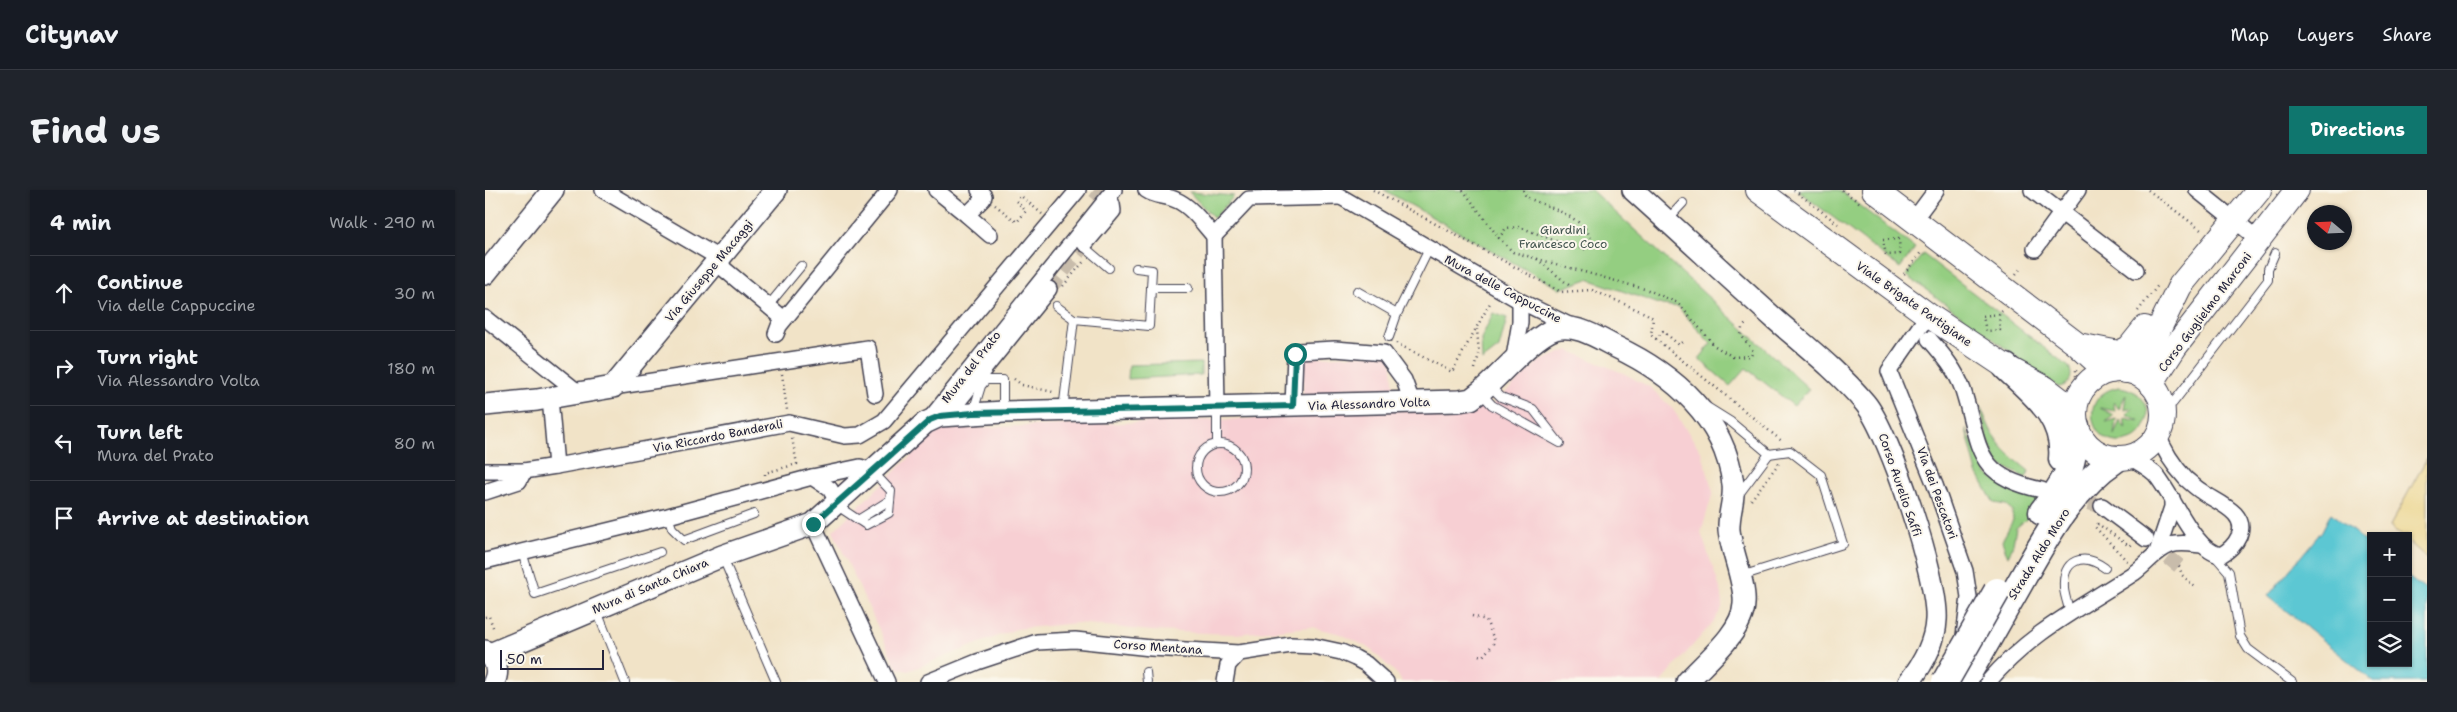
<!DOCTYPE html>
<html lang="en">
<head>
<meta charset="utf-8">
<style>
	body { margin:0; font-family:"Shantell Sans",sans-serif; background:#20242c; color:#f1f3f6 }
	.controls { position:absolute; right:15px; bottom:15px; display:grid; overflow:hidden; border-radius:0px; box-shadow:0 1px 4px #0004 }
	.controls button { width:45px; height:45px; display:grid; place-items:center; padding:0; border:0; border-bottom:1px solid #363941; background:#171b24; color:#f1f3f6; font:25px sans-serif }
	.compass { position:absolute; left:1822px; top:15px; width:45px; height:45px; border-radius:50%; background:#171b24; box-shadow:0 1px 4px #0004; rotate:289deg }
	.scale { position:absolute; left:15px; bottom:12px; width:104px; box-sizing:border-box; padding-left:5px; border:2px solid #22223b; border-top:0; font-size:14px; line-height:18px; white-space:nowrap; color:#22223b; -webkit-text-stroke:4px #fbf7ec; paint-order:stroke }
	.stop { position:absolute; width:15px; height:15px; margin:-11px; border:4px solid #0f766e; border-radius:50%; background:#fff }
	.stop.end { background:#0f766e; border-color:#fff; box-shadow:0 1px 5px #0008 }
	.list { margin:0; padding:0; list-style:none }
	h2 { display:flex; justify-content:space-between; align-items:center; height:65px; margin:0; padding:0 20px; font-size:21px }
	h2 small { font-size:16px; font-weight:400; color:#9ea1a6 }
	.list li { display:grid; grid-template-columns:32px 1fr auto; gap:15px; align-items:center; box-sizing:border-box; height:75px; padding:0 20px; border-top:1px solid #363941 }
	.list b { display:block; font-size:19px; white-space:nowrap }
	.list p { margin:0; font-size:16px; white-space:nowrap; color:#9ea1a6 }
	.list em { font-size:16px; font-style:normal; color:#9ea1a6 }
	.icon { flex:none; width:28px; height:28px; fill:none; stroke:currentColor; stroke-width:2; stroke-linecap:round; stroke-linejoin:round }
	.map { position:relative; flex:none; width:1942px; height:492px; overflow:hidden; border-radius:0px }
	header { display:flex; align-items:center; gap:30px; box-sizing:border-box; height:70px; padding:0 25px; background:#171b24; border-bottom:1px solid #363941 }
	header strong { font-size:24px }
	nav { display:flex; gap:28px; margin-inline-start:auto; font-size:18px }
	.intro { display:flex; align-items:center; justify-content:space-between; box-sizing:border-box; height:120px; padding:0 30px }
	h1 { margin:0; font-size:35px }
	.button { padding:12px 22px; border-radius:0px; background:#0f766e; color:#fff; font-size:18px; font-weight:700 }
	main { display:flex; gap:30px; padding:0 30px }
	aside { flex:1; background:#171b24; border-radius:0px; box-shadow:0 1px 4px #0004 }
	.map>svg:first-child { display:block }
	.built { fill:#f7cfd3 }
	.green { fill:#94ce81; stroke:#5b785e; fill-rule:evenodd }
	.sand { fill:#eeda9e; stroke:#887e6c }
	.water { fill:#5bc7d3; stroke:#3e7487 }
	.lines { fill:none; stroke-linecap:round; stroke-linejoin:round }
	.street-tunnel { stroke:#c8bcab; stroke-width:15; stroke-dasharray:15 8; stroke-linecap:butt }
	.lane-casing { stroke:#413f50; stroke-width:10 }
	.street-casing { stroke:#413f50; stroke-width:18 }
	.secondary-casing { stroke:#413f50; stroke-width:24 }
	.primary-casing { stroke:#413f50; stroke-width:26 }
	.highway-casing { stroke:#413f50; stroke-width:29 }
	.path { stroke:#413f50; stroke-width:2.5; stroke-dasharray:1 4; stroke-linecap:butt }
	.lane { stroke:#fff; stroke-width:8 }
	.street { stroke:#fff; stroke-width:15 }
	.secondary { stroke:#fff; stroke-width:21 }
	.primary { stroke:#fff; stroke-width:24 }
	.highway { stroke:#fff; stroke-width:26 }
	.highway-bridge-casing { stroke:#413f50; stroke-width:29; stroke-linecap:butt }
	.highway-bridge { stroke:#fff; stroke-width:26 }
	.route { stroke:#0f766e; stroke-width:6 }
	.labels { text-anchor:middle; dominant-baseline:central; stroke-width:4; stroke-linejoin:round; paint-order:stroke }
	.park-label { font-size:12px; fill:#445650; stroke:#fbf7ec }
	.street-label { font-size:12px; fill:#22223b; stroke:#fbf7ec }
</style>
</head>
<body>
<header>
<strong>Citynav</strong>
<nav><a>Map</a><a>Layers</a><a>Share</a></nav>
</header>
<div class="intro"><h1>Find us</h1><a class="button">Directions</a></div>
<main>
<aside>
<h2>4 min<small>Walk · 290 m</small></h2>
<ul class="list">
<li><svg class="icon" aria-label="ahead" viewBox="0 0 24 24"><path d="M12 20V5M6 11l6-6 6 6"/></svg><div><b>Continue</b><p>Via delle Cappuccine</p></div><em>30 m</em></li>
<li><svg class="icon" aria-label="right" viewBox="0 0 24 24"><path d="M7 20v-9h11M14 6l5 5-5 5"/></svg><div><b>Turn right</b><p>Via Alessandro Volta</p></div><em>180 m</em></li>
<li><svg class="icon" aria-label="left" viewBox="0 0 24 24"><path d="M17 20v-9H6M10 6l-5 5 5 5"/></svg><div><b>Turn left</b><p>Mura del Prato</p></div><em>80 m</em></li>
<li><svg class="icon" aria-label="arrive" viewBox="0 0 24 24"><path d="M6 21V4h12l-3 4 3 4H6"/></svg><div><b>Arrive at destination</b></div></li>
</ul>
</aside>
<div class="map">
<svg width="1942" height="492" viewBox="0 0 1942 492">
	<rect width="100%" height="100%" fill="#fbf7ec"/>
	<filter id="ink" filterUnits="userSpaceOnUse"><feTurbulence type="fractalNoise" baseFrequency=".02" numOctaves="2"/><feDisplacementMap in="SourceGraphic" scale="10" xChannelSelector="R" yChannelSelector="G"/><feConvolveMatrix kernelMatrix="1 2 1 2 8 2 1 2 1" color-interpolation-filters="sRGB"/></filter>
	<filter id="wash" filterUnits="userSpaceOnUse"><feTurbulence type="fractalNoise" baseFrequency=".0096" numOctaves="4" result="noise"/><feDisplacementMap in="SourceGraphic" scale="20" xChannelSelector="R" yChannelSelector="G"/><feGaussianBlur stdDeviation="1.12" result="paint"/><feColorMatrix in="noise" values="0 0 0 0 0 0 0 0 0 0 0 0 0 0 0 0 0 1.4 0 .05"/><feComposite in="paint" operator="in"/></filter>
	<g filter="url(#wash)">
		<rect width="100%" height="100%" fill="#f1e3c7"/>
		<polygon class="built" points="1083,160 1140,184 1166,198 1187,218 1217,263 1228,302 1216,343 1237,404 1237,418 1229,431 1176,492 917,492 912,484 884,458 856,444 826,437 750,444 666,441 593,433 531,439 423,481 412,478 348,341 454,239 818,227 818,168 906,163 910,220 1007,215 1053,172"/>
		<g class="green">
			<polygon points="899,0 1106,0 1324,199 1309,216 1261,178 1245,196 1214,169 1226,154 1193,117 1177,115 1103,89 1075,99"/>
			<polygon points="1312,0 1354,0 1430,58 1415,78"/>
			<polygon points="704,2 749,6 729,28"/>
			<path d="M1438,64L1584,177C1589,187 1584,196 1573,197L1421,85Z"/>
			<polygon points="1008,123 1022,128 1014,158 997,171 996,149"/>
			<polygon points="716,173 716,185 643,189 644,175"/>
			<path d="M1634,197C1653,199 1668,214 1661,234C1658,241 1652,248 1645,250C1607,264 1589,205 1634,197ZM1641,204L1639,220L1649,218L1641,224L1655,231L1639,228L1641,239L1635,230L1629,245L1631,229L1621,232L1629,225L1615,218L1630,221L1628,211L1634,219Z"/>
			<path d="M1495,215C1509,251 1514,257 1544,281L1541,288L1512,273L1502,247Z"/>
			<polygon points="1481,239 1502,284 1518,295 1558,306 1546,325 1531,338 1528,354 1523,367 1517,351 1528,330 1527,320 1521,315 1509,313 1492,283"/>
		</g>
		<polygon class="sand" points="1942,268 1942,368 1923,351 1923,346 1917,346 1905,336"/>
		<polygon class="water" points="1846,323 1886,356 1886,473 1923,473 1923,387 1942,401 1942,492 1889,492 1783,406 1837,341"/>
	</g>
	<g filter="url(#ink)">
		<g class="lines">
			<g class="street-tunnel">
				<polyline points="609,0 627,14"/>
				<polyline points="564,99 600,54"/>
				<polyline points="1582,307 1617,316"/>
				<polyline points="1666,353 1694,376"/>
			</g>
			<g class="lane-casing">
				<g id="lane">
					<polyline points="1183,29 1198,13"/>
					<polyline points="597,55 624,78"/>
					<polyline points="666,98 703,98"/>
					<polyline points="872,101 912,124"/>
					<polyline points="283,116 316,76"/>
					<polyline points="571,116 589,129"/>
					<polyline points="904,147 912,124 944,59"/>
					<polyline points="1005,196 1016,207 1048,219 1072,250"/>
					<polyline points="996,203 1007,215 1075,253"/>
					<polyline points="1222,217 1246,232 1284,264 1254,304"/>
					<polyline points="1678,218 1688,213 1783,90 1783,79 1790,63"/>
					<polyline points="732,219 732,254"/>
					<polyline points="578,220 589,129 664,136 667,80 651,78"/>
					<polyline points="488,222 496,196 501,190 518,190 518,220"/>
					<circle cx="735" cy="278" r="24"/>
					<polyline points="351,315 381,335 404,323 406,301 388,282"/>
					<polyline points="183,326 187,338 199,350 269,324"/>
					<polyline points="373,330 405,310"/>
					<polyline points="37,362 50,404 175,362"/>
					<polyline points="1730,366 1744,382 1755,446 1763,459 1807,492"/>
					<polyline points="238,368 291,492"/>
					<polyline points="1256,386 1358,354 1336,285 1305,261 1284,264"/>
					<polyline points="112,421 140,492"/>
					<path d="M1585,423C1583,415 1580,407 1579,399C1577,369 1598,362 1620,378"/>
					<polyline points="661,482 662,492"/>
				</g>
			</g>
			<g class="street-casing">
				<g id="street">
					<polyline points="118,0 234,68 239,79 299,129"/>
					<polyline points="451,0 482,25 498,9 499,6 494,0"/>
					<path d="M661,0C671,7 681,5 691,10C706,16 719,35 729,46L764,9L855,7"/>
					<polyline points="844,0 1035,111 1088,137"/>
					<polyline points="1547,0 1651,80"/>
					<polyline points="1712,0 1774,50"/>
					<polyline points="482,25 505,45"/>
					<polyline points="1428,31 1451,0"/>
					<polyline points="729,46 732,218"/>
					<polyline points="600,54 628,21 627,14"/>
					<polyline points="1550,59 1593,0"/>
					<polyline points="1443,125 1404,181 1450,295 1480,381 1484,407 1479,446"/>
					<polyline points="0,128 94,203"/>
					<polyline points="291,144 294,136 405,0"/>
					<path d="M1444,149C1458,165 1471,180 1478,200C1496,257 1488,286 1557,300"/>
					<polyline points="1028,173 1035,132 1035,111"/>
					<polyline points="128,197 383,158 390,204"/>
					<polyline points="65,208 71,276 304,233 360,246 375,245 399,231 593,0"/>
					<polyline points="808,216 810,164 813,161 850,159 899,163 919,190 927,212"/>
					<polyline points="462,225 564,99"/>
					<polyline points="445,229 629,0"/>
					<path d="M1644,267C1653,272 1662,277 1670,284C1689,306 1709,362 1736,365C1745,360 1750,355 1754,346C1764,322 1730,312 1716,301C1711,298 1706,293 1701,289C1688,275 1679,262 1673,244"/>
					<polyline points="0,281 39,281 71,276"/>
					<polyline points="327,287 345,299 353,313"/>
					<polyline points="0,302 34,291 39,281"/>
					<polyline points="1617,316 1661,349"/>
					<polyline points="328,334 402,492"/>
					<polyline points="1672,362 1687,317 1687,308"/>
					<polyline points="0,371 183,326 327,287 375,277 388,282"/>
					<polyline points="443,492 492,472 552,452 590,450 666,458 754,463 806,455 828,456 856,462 870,468 881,474 901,492"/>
					<polyline points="740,492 743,475 754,463"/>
					<path d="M1503,492C1548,440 1594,419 1649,383C1662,374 1671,360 1686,355C1695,352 1706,354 1716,355"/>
				</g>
			</g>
			<g class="secondary-casing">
				<g id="secondary">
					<path d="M1148,0C1196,43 1243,87 1291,130C1321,156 1354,182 1380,213C1405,243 1454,391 1451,430C1450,453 1438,474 1424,492"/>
					<polyline points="0,84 68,0"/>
					<polyline points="0,215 52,210 128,197 291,0"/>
					<path d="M0,461C10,468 15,480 9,492"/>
					<path d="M5,464L237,366L328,334L440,233L455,226L519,222L974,211L986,209L995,202C1015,186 1048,146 1070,139C1091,133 1113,148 1131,157C1188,184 1240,228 1248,294C1250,310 1243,324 1244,340C1246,361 1261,394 1259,414C1258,442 1220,472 1202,492"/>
				</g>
			</g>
			<g class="primary-casing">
				<g id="primary">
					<polyline points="1273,0 1443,125 1521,177 1560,198 1590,221"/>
					<polyline points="1389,0 1593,155 1614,174 1626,181"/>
					<polyline points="1598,156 1634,163 1644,158 1660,138"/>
					<circle cx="1634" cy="224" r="44"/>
					<polyline points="1641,181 1654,169 1669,149 1695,96 1774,0"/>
					<polyline points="1666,194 1690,157 1812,0"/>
				</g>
			</g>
			<g class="highway-casing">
				<g id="highway">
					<path d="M1521,177C1549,204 1581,226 1577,269"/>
					<path d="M1557,322C1582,290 1589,278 1591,236"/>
					<path d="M1478,492C1494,465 1509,439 1524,412C1553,362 1582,301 1631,269"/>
				</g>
			</g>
			<g class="path">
				<polyline points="888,0 1076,102 1107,100 1162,124 1168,128 1166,145 1298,252"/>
				<polyline points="978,0 1014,48"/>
				<path d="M1038,0L1041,7C1064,18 1099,26 1107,51L1100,59H1091L1035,37L1021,38L1014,48L1028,62L1163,100L1193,113L1230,156L1248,167L1266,166L1268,161L1256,145L1257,138L1263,132"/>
				<polyline points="1309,0 1353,34"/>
				<polyline points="1357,0 1375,13"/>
				<polyline points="1663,0 1716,40 1715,42"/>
				<polyline points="510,15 532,32 541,21 531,11 536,6 557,24"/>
				<polyline points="1414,49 1398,50 1401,65 1415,64 1414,49 1416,45"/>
				<polyline points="1052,69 1085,96"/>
				<polyline points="1419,84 1437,61"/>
				<polyline points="1531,84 1535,79"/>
				<polyline points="578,96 600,70"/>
				<polyline points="1653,121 1674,94"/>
				<polyline points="1514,124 1498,126 1501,141 1515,140 1514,124 1517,121"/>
				<polyline points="1171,149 1178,141 1194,155 1197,152"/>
				<polyline points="911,153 967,182 1005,113"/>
				<polyline points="990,179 994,164 992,139"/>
				<polyline points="297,184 302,220"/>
				<polyline points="529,189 537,195 568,202"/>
				<polyline points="1587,195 1591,189 1591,179"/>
				<polyline points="280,285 280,283 312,274 307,248"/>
				<polyline points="1266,310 1294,273"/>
				<polyline points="1642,371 1610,337 1613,334 1644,356 1646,354"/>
				<polyline points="1694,376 1697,385 1711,398"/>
				<polyline points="987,426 1001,430 1010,452 998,466 993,465 994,463"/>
				<polyline points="0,427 4,426 9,440"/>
			</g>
			<use href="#lane" class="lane"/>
			<use href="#street" class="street"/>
			<use href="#secondary" class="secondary"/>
			<use href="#primary" class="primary"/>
			<use href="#highway" class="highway"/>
			<g class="highway-bridge-casing">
				<polyline id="highway-bridge" points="1460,492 1512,401"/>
			</g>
			<use href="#highway-bridge" class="highway-bridge"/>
		</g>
	</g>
	<g class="lines" filter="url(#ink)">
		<polyline class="route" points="328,334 445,230 455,226 488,223 808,216 810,164"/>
	</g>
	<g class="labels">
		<g class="park-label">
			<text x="1078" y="40">Giardini<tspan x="1078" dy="14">Francesco Coco</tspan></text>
		</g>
		<g class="street-label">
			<text transform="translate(224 81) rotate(-50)">Via Giuseppe Macaggi</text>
			<text transform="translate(1018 99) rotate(28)">Mura delle Cappuccine</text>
			<text transform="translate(1429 114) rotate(35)">Viale Brigate Partigiane</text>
			<text transform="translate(1720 122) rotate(-53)">Corso Guglielmo Marconi</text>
			<text transform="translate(486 177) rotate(-52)">Mura del Prato</text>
			<text transform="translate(884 214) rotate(-2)">Via Alessandro Volta</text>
			<text transform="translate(233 246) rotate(-11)">Via Riccardo Banderali</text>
			<text transform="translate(1415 295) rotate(71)">Corso Aurelio Saffi</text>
			<text transform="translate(1452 303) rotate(70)">Via dei Pescatori</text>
			<text transform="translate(1554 364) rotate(-58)">Strada Aldo Moro</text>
			<text transform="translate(165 396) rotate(-23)">Mura di Santa Chiara</text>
			<text transform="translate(673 457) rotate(4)">Corso Mentana</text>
		</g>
	</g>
</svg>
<div class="controls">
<button>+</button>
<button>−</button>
<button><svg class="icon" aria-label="layers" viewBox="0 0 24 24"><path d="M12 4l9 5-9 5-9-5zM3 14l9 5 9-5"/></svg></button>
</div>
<svg class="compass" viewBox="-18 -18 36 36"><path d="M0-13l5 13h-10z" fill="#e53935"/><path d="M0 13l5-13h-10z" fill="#9ea1a6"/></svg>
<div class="scale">50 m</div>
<div class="stop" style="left:810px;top:164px"></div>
<div class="stop end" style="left:328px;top:334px"></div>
</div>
</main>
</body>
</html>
